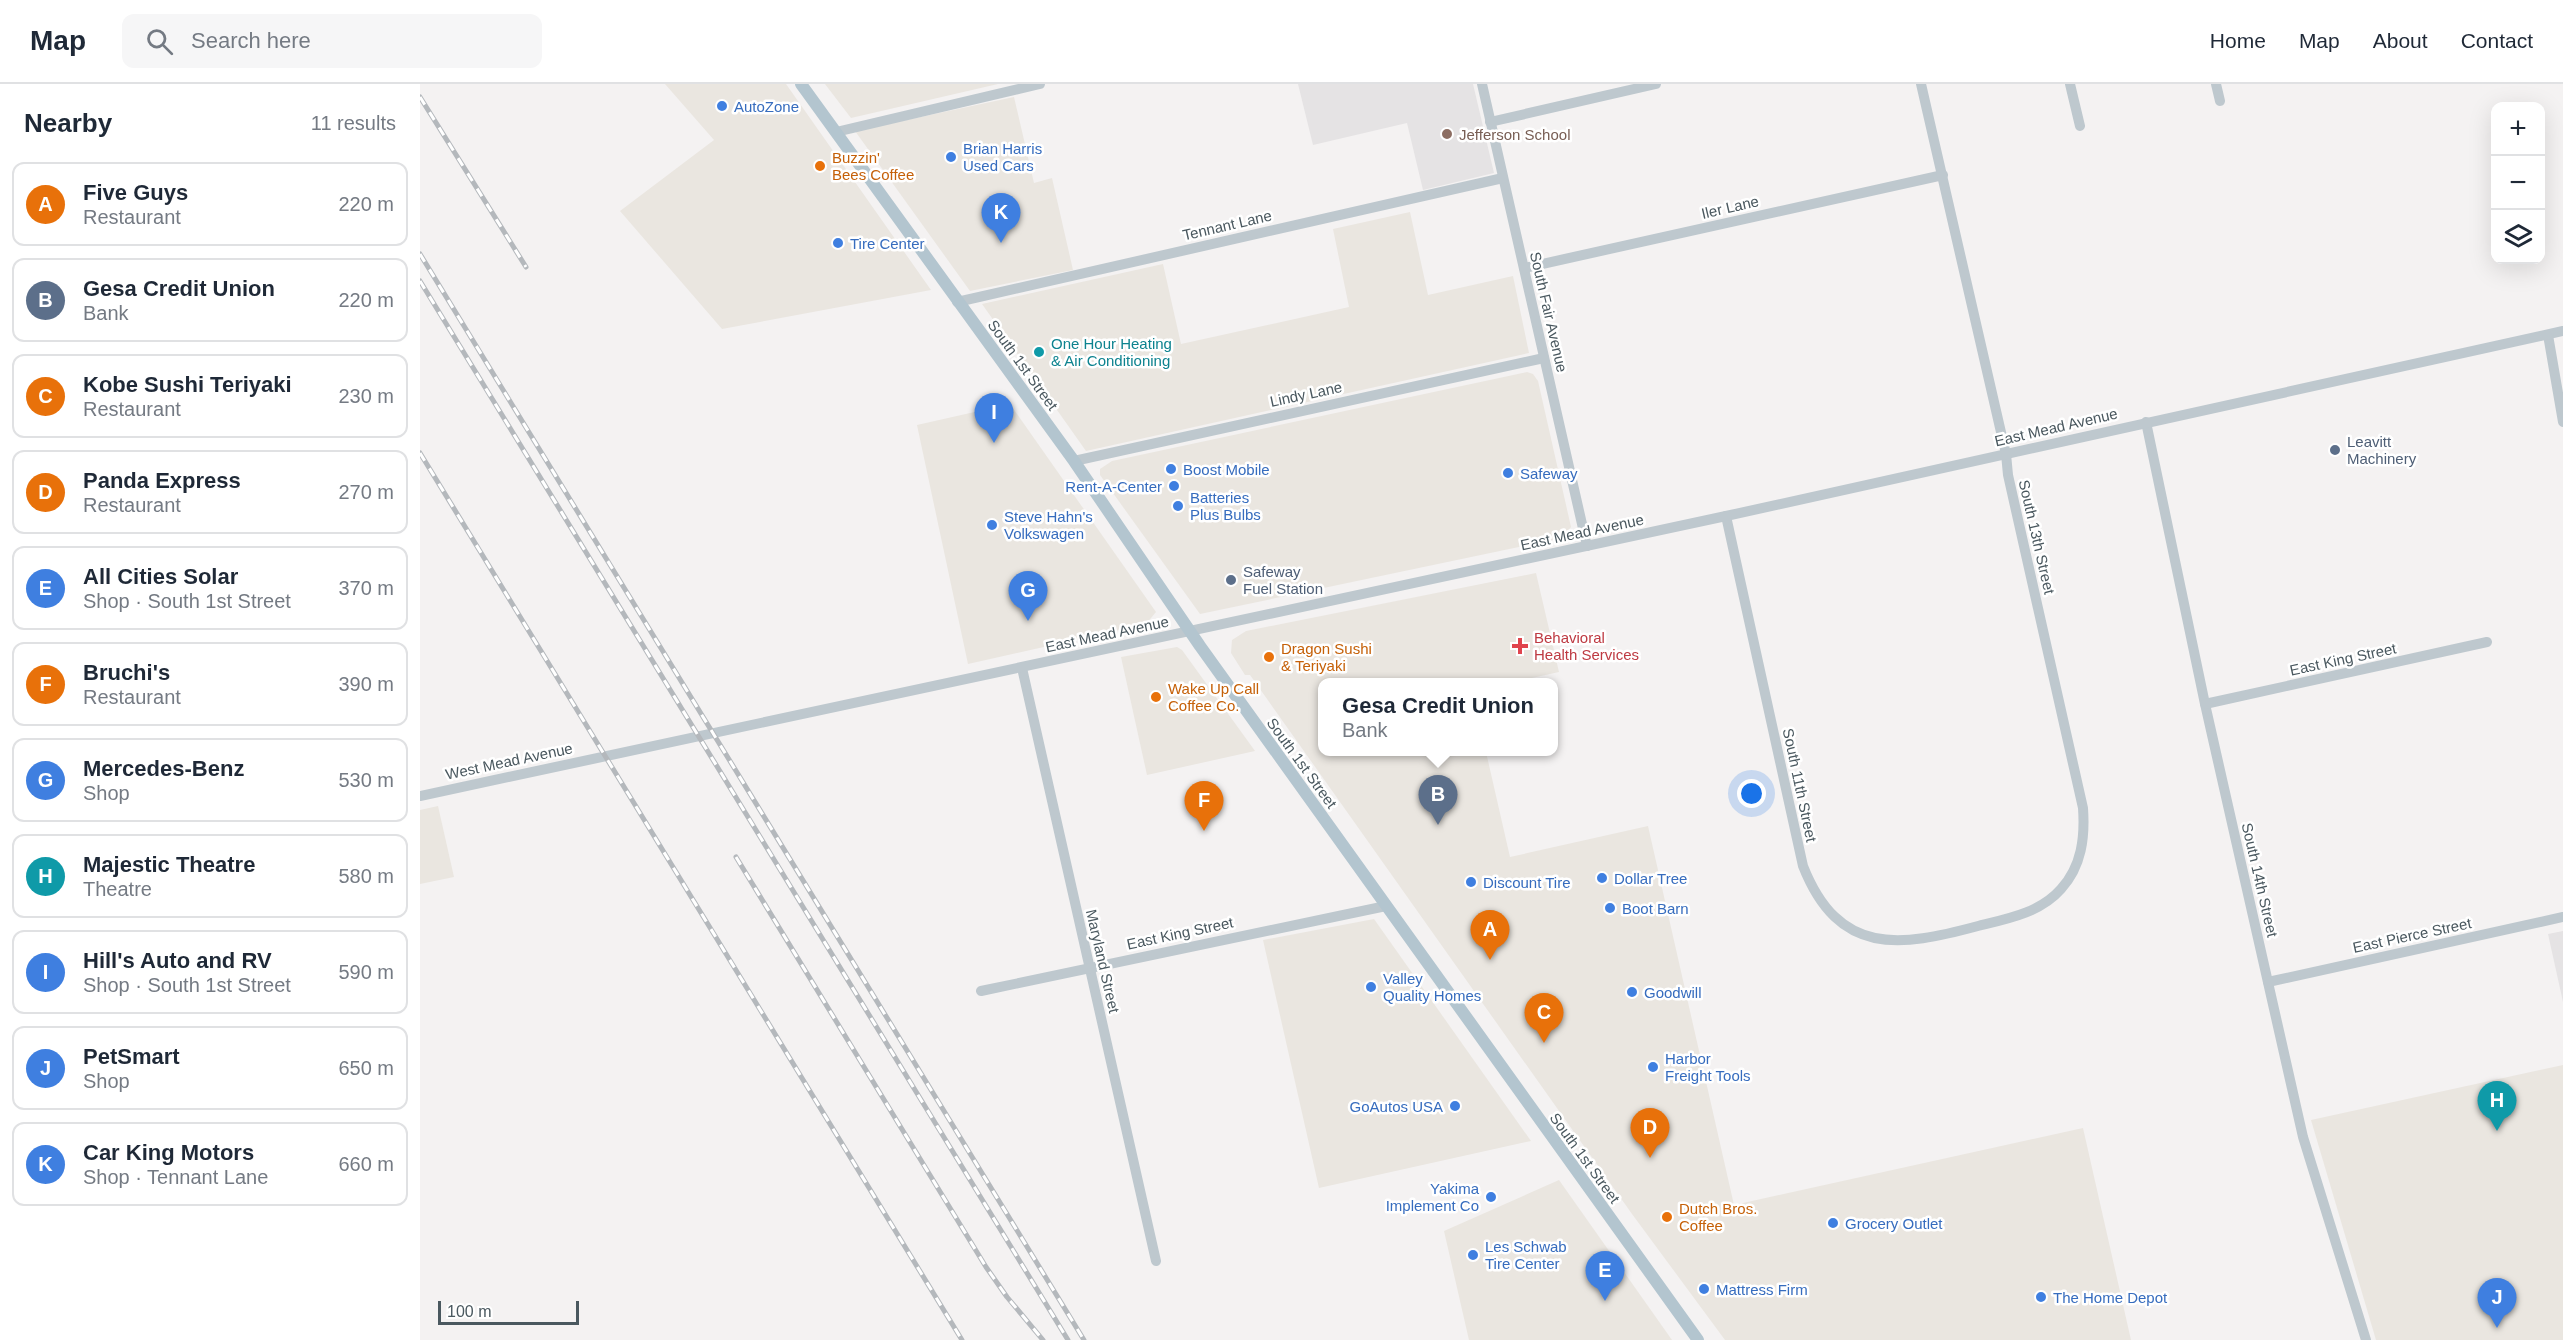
<!DOCTYPE html>
<html lang="en">
<head>
<meta charset="utf-8">
<style>
	body { margin:0; font-family:Arial,sans-serif; background:#f6f6f7; color:#1f2937 }
	.controls { position:absolute; right:18px; top:18px; display:grid; overflow:hidden; border-radius:12px; box-shadow:0 6px 24px #0002 }
	.controls button { width:54px; height:54px; display:grid; place-items:center; padding:0; border:0; border-bottom:2px solid #e0e1e3; background:#fff; color:#1f2937; font:30px sans-serif }
	.scale { position:absolute; left:18px; bottom:15px; width:141px; box-sizing:border-box; padding-left:6px; border:3px solid #4a585f; border-top:0; font-size:16px; line-height:21px; white-space:nowrap; color:#4a585f; -webkit-text-stroke:4px #fff; paint-order:stroke }
	.you { position:absolute; left:1332px; top:710px; width:21px; height:21px; margin:-15px; border:4px solid #fff; border-radius:50%; background:#1a73e8; box-shadow:0 0 0 9px #1a73e833 }
	.badge { display:grid; place-items:center; width:39px; height:39px; border-radius:50%; background:#0f766e; color:#fff; font-size:20px; font-weight:700 }
	.pin { position:absolute; translate:-50% -50px; filter:drop-shadow(0 2px 3px #0008) }
	.pin::after { content:''; position:absolute; top:32px; width:21px; height:18px; background:inherit; clip-path:polygon(0 0,100% 0,50% 100%) }
	.popup { position:absolute; left:898px; top:594px; width:240px; height:78px; box-sizing:border-box; display:grid; place-content:center; border-radius:12px; background:#fff; filter:drop-shadow(0 2px 4px #0005); font-size:20px; white-space:nowrap; color:#747a83 }
	.popup b { font-size:22px; color:#1f2937 }
	.popup::after { content:''; position:absolute; left:50%; top:100%; margin-left:-12px; border:12px solid transparent; border-top-color:#fff }
	.list { margin:0; padding:0; list-style:none }
	h2 { display:flex; justify-content:space-between; align-items:center; height:78px; margin:0; padding:0 24px; font-size:26px }
	h2 small { font-size:20px; font-weight:400; color:#747a83 }
	.list li { display:grid; grid-template-columns:39px 1fr auto; gap:18px; align-items:center; box-sizing:border-box; height:84px; margin:0 12px 12px; padding:0 12px; border:2px solid #e0e1e3; border-radius:12px }
	.list b { display:block; font-size:22px; white-space:nowrap }
	.list p { margin:0; font-size:20px; white-space:nowrap; color:#747a83 }
	.list em { font-size:20px; font-style:normal; color:#747a83 }
	.icon { flex:none; width:33px; height:33px; fill:none; stroke:currentColor; stroke-width:2; stroke-linecap:round; stroke-linejoin:round }
	.map { position:relative; flex:none; width:2143px; height:1256px; overflow:hidden }
	header { display:flex; align-items:center; gap:36px; box-sizing:border-box; height:84px; padding:0 30px; background:#fff; border-bottom:2px solid #e0e1e3 }
	header strong { font-size:28px }
	nav { display:flex; gap:33px; margin-inline-start:auto; font-size:21px }
	.search { width:420px; height:54px; background:#f6f6f7; display:flex; align-items:center; gap:15px; box-sizing:border-box; padding:0 21px; border-radius:12px; color:#747a83; font-size:22px }
	main { display:flex }
	aside { flex:1; background:#fff }
	.map>svg:first-child { display:block }
	.commercial { fill:#eae6e0 }
	.education { fill:#e5e3e4 }
	.lines { fill:none; stroke-linecap:round; stroke-linejoin:round }
	.minor { stroke:#bec8ce; stroke-width:10 }
	.major { stroke:#b3c5cf; stroke-width:12 }
	.rail-casing { stroke:#b4b8bc; stroke-width:5 }
	.rail { stroke:#fff; stroke-width:3; stroke-dasharray:9; stroke-linecap:butt }
	.shop-dot { fill:#3f7fe0; stroke:#fff; stroke-width:2 }
	.education-dot { fill:#8d6e63; stroke:#fff; stroke-width:2 }
	.food-dot { fill:#e8710a; stroke:#fff; stroke-width:2 }
	.culture-dot { fill:#0f9aa8; stroke:#fff; stroke-width:2 }
	.service-dot { fill:#5c6f8a; stroke:#fff; stroke-width:2 }
	.health-dot { fill:#e0444e; stroke:#fff; stroke-width:2 }
	.labels { text-anchor:middle; dominant-baseline:central; stroke-width:5; stroke-linejoin:round; paint-order:stroke }
	.shop-label { font-size:15px; fill:#366cbe; stroke:#fff; text-anchor:start }
	.education-label { font-size:15px; fill:#785e54; stroke:#fff; text-anchor:start }
	.food-label { font-size:15px; fill:#c56008; stroke:#fff; text-anchor:start }
	.street-label { font-size:15px; fill:#4a585f; stroke:#fff }
	.culture-label { font-size:15px; fill:#0d838f; stroke:#fff; text-anchor:start }
	.service-label { font-size:15px; fill:#4e5e75; stroke:#fff; text-anchor:start }
	.health-label { font-size:15px; fill:#be3a42; stroke:#fff; text-anchor:start }
</style>
</head>
<body>
<header>
<strong>Map</strong>
<div class="search"><svg class="icon" aria-label="search" viewBox="0 0 24 24"><circle cx="10" cy="10" r="6"/><path d="M15 15l6 6"/></svg>Search here</div>
<nav><a>Home</a><a>Map</a><a>About</a><a>Contact</a></nav>
</header>
<main>
<aside>
<h2>Nearby<small>11 results</small></h2>
<ul class="list">
<li><span class="badge" style="background:#e8710a">A</span><div><b>Five Guys</b><p>Restaurant</p></div><em>220 m</em></li>
<li><span class="badge" style="background:#5c6f8a">B</span><div><b>Gesa Credit Union</b><p>Bank</p></div><em>220 m</em></li>
<li><span class="badge" style="background:#e8710a">C</span><div><b>Kobe Sushi Teriyaki</b><p>Restaurant</p></div><em>230 m</em></li>
<li><span class="badge" style="background:#e8710a">D</span><div><b>Panda Express</b><p>Restaurant</p></div><em>270 m</em></li>
<li><span class="badge" style="background:#3f7fe0">E</span><div><b>All Cities Solar</b><p>Shop · South 1st Street</p></div><em>370 m</em></li>
<li><span class="badge" style="background:#e8710a">F</span><div><b>Bruchi's</b><p>Restaurant</p></div><em>390 m</em></li>
<li><span class="badge" style="background:#3f7fe0">G</span><div><b>Mercedes-Benz</b><p>Shop</p></div><em>530 m</em></li>
<li><span class="badge" style="background:#0f9aa8">H</span><div><b>Majestic Theatre</b><p>Theatre</p></div><em>580 m</em></li>
<li><span class="badge" style="background:#3f7fe0">I</span><div><b>Hill's Auto and RV</b><p>Shop · South 1st Street</p></div><em>590 m</em></li>
<li><span class="badge" style="background:#3f7fe0">J</span><div><b>PetSmart</b><p>Shop</p></div><em>650 m</em></li>
<li><span class="badge" style="background:#3f7fe0">K</span><div><b>Car King Motors</b><p>Shop · Tennant Lane</p></div><em>660 m</em></li>
</ul>
</aside>
<div class="map">
<svg width="2143" height="1256" viewBox="0 0 2143 1256">
	<rect width="100%" height="100%" fill="#f4f2f2"/>
	<g class="commercial">
		<polygon points="245,0 366,0 511,206 302,245 200,127 294,56"/>
		<polygon points="405,0 578,0 431,34"/>
		<polygon points="594,13 614,99 632,94 653,186 550,207 435,47"/>
		<polygon points="990,128 1008,211 1093,192 1109,269 666,367 562,220 743,180 761,260 929,223 913,145"/>
		<polygon points="1107,288 1113,290 1118,297 1151,443 1142,454 780,530 680,391 680,385 692,377"/>
		<polygon points="590,320 736,528 726,540 548,580 497,341"/>
		<polygon points="1116,489 1139,588 1094,598 902,598 902,668 1066,668 1090,773 1228,742 1314,1121 1663,1044 1711,1256 1305,1256 1212,1130 830,591 825,591 811,569 812,556 826,547"/>
		<polygon points="757,563 762,566 835,667 727,691 701,573"/>
		<polygon points="18,722 34,793 0,800 0,726"/>
		<polygon points="954,835 1111,1057 899,1104 843,856"/>
		<polygon points="2143,981 2143,1256 1956,1256 1891,1036"/>
		<polygon points="1139,1096 1252,1256 1049,1256 1024,1147"/>
	</g>
	<g class="education">
		<polygon points="878,0 1053,0 1074,89 1003,106 987,39 893,61"/>
		<polygon points="2143,847 2143,918 2128,850"/>
	</g>
	<g class="lines">
		<g class="minor">
			<polyline points="1062,0 1167,462"/>
			<polyline points="1650,0 1660,42"/>
			<polyline points="1796,0 1800,17"/>
			<polyline points="1070,38 1236,0"/>
			<polyline points="416,48 620,0"/>
			<polyline points="1104,184 1523,91"/>
			<polyline points="537,218 1083,94"/>
			<polyline points="2128,251 2143,338"/>
			<polyline points="1726,338 1785,620 1883,1053 1946,1256"/>
			<polyline points="654,377 1124,274"/>
			<path d="M1306,432L1383,782C1419,873 1480,863 1558,842C1587,835 1620,829 1641,805C1662,782 1665,753 1663,724L1588,391L1586,370L1501,0"/>
			<polyline points="602,584 736,1177"/>
			<polyline points="1785,620 2067,558"/>
			<polyline points="0,712 1306,432 2143,247"/>
			<polyline points="1848,898 2143,833"/>
			<polyline points="561,907 966,822"/>
		</g>
		<polyline class="major" points="381,0 654,377 780,562 1278,1256"/>
		<g class="rail-casing">
			<g id="rail">
				<polyline points="0,13 106,183"/>
				<polyline points="0,170 664,1256"/>
				<polyline points="0,197 648,1256"/>
				<polyline points="0,369 542,1256"/>
				<polyline points="316,773 566,1183 587,1213 623,1256"/>
			</g>
		</g>
		<use href="#rail" class="rail"/>
	</g>
	<g class="shop-dot">
		<circle cx="302" cy="22" r="6"/>
		<circle cx="531" cy="73" r="6"/>
		<circle cx="418" cy="159" r="6"/>
		<circle cx="751" cy="385" r="6"/>
		<circle cx="1088" cy="389" r="6"/>
		<circle cx="754" cy="402" r="6"/>
		<circle cx="758" cy="422" r="6"/>
		<circle cx="572" cy="441" r="6"/>
		<circle cx="1182" cy="794" r="6"/>
		<circle cx="1051" cy="798" r="6"/>
		<circle cx="1190" cy="824" r="6"/>
		<circle cx="951" cy="903" r="6"/>
		<circle cx="1212" cy="908" r="6"/>
		<circle cx="1233" cy="983" r="6"/>
		<circle cx="1035" cy="1022" r="6"/>
		<circle cx="1071" cy="1113" r="6"/>
		<circle cx="1413" cy="1139" r="6"/>
		<circle cx="1053" cy="1171" r="6"/>
		<circle cx="1284" cy="1205" r="6"/>
		<circle cx="1621" cy="1213" r="6"/>
	</g>
	<circle class="education-dot" cx="1027" cy="50" r="6"/>
	<g class="food-dot">
		<circle cx="400" cy="82" r="6"/>
		<circle cx="849" cy="573" r="6"/>
		<circle cx="736" cy="613" r="6"/>
		<circle cx="1247" cy="1133" r="6"/>
	</g>
	<circle class="culture-dot" cx="619" cy="268" r="6"/>
	<g class="service-dot">
		<circle cx="1915" cy="366" r="6"/>
		<circle cx="811" cy="496" r="6"/>
	</g>
	<path class="health-dot" d="M1097 553h6v6h6v6h-6v6h-6v-6h-6v-6h6z"/>
	<g class="labels">
		<g class="shop-label">
			<text x="314" y="22">AutoZone</text>
			<text x="543" y="64">Brian Harris<tspan x="543" dy="17">Used Cars</tspan></text>
			<text x="430" y="159">Tire Center</text>
			<text x="763" y="385">Boost Mobile</text>
			<text x="1100" y="389">Safeway</text>
			<text x="742" y="402" text-anchor="end">Rent-A-Center</text>
			<text x="770" y="413">Batteries<tspan x="770" dy="17">Plus Bulbs</tspan></text>
			<text x="584" y="432">Steve Hahn's<tspan x="584" dy="17">Volkswagen</tspan></text>
			<text x="1194" y="794">Dollar Tree</text>
			<text x="1063" y="798">Discount Tire</text>
			<text x="1202" y="824">Boot Barn</text>
			<text x="963" y="894">Valley<tspan x="963" dy="17">Quality Homes</tspan></text>
			<text x="1224" y="908">Goodwill</text>
			<text x="1245" y="974">Harbor<tspan x="1245" dy="17">Freight Tools</tspan></text>
			<text x="1023" y="1022" text-anchor="end">GoAutos USA</text>
			<text x="1059" y="1104" text-anchor="end">Yakima<tspan x="1059" dy="17">Implement Co</tspan></text>
			<text x="1425" y="1139">Grocery Outlet</text>
			<text x="1065" y="1162">Les Schwab<tspan x="1065" dy="17">Tire Center</tspan></text>
			<text x="1296" y="1205">Mattress Firm</text>
			<text x="1633" y="1213">The Home Depot</text>
		</g>
		<g class="education-label">
			<text x="1039" y="50">Jefferson School</text>
		</g>
		<g class="food-label">
			<text x="412" y="73">Buzzin'<tspan x="412" dy="17">Bees Coffee</tspan></text>
			<text x="861" y="564">Dragon Sushi<tspan x="861" dy="17">&amp; Teriyaki</tspan></text>
			<text x="748" y="604">Wake Up Call<tspan x="748" dy="17">Coffee Co.</tspan></text>
			<text x="1259" y="1124">Dutch Bros.<tspan x="1259" dy="17">Coffee</tspan></text>
		</g>
		<g class="street-label">
			<text transform="translate(1310 123) rotate(-13)">Iler Lane</text>
			<text transform="translate(807 141) rotate(-13)">Tennant Lane</text>
			<text transform="translate(1129 228) rotate(77)">South Fair Avenue</text>
			<text transform="translate(603 281) rotate(54)">South 1st Street</text>
			<text transform="translate(886 310) rotate(-12)">Lindy Lane</text>
			<text transform="translate(1636 343) rotate(-13)">East Mead Avenue</text>
			<text transform="translate(1162 448) rotate(-12)">East Mead Avenue</text>
			<text transform="translate(1617 453) rotate(77)">South 13th Street</text>
			<text transform="translate(687 550) rotate(-12)">East Mead Avenue</text>
			<text transform="translate(1923 575) rotate(-12)">East King Street</text>
			<text transform="translate(89 677) rotate(-12)">West Mead Avenue</text>
			<text transform="translate(882 679) rotate(54)">South 1st Street</text>
			<text transform="translate(1380 701) rotate(78)">South 11th Street</text>
			<text transform="translate(1840 796) rotate(77)">South 14th Street</text>
			<text transform="translate(760 849) rotate(-12)">East King Street</text>
			<text transform="translate(1992 851) rotate(-12)">East Pierce Street</text>
			<text transform="translate(683 877) rotate(77)">Maryland Street</text>
			<text transform="translate(1165 1074) rotate(54)">South 1st Street</text>
		</g>
		<g class="culture-label">
			<text x="631" y="259">One Hour Heating<tspan x="631" dy="17">&amp; Air Conditioning</tspan></text>
		</g>
		<g class="service-label">
			<text x="1927" y="357">Leavitt<tspan x="1927" dy="17">Machinery</tspan></text>
			<text x="823" y="487">Safeway<tspan x="823" dy="17">Fuel Station</tspan></text>
		</g>
		<g class="health-label">
			<text x="1114" y="553">Behavioral<tspan x="1114" dy="17">Health Services</tspan></text>
		</g>
	</g>
</svg>
<div class="controls">
<button>+</button>
<button>−</button>
<button><svg class="icon" aria-label="layers" viewBox="0 0 24 24"><path d="M12 4l9 5-9 5-9-5zM3 14l9 5 9-5"/></svg></button>
</div>
<div class="scale">100 m</div>
<div class="you"></div>
<div class="pin badge" style="left:1070px;top:876px;background:#e8710a">A</div>
<div class="pin badge" style="left:1018px;top:741px;background:#5c6f8a">B</div>
<div class="popup"><b>Gesa Credit Union</b>Bank</div>
<div class="pin badge" style="left:1124px;top:959px;background:#e8710a">C</div>
<div class="pin badge" style="left:1230px;top:1074px;background:#e8710a">D</div>
<div class="pin badge" style="left:1185px;top:1217px;background:#3f7fe0">E</div>
<div class="pin badge" style="left:784px;top:747px;background:#e8710a">F</div>
<div class="pin badge" style="left:608px;top:537px;background:#3f7fe0">G</div>
<div class="pin badge" style="left:2077px;top:1047px;background:#0f9aa8">H</div>
<div class="pin badge" style="left:574px;top:359px;background:#3f7fe0">I</div>
<div class="pin badge" style="left:2077px;top:1244px;background:#3f7fe0">J</div>
<div class="pin badge" style="left:581px;top:159px;background:#3f7fe0">K</div>
</div>
</main>
</body>
</html>
